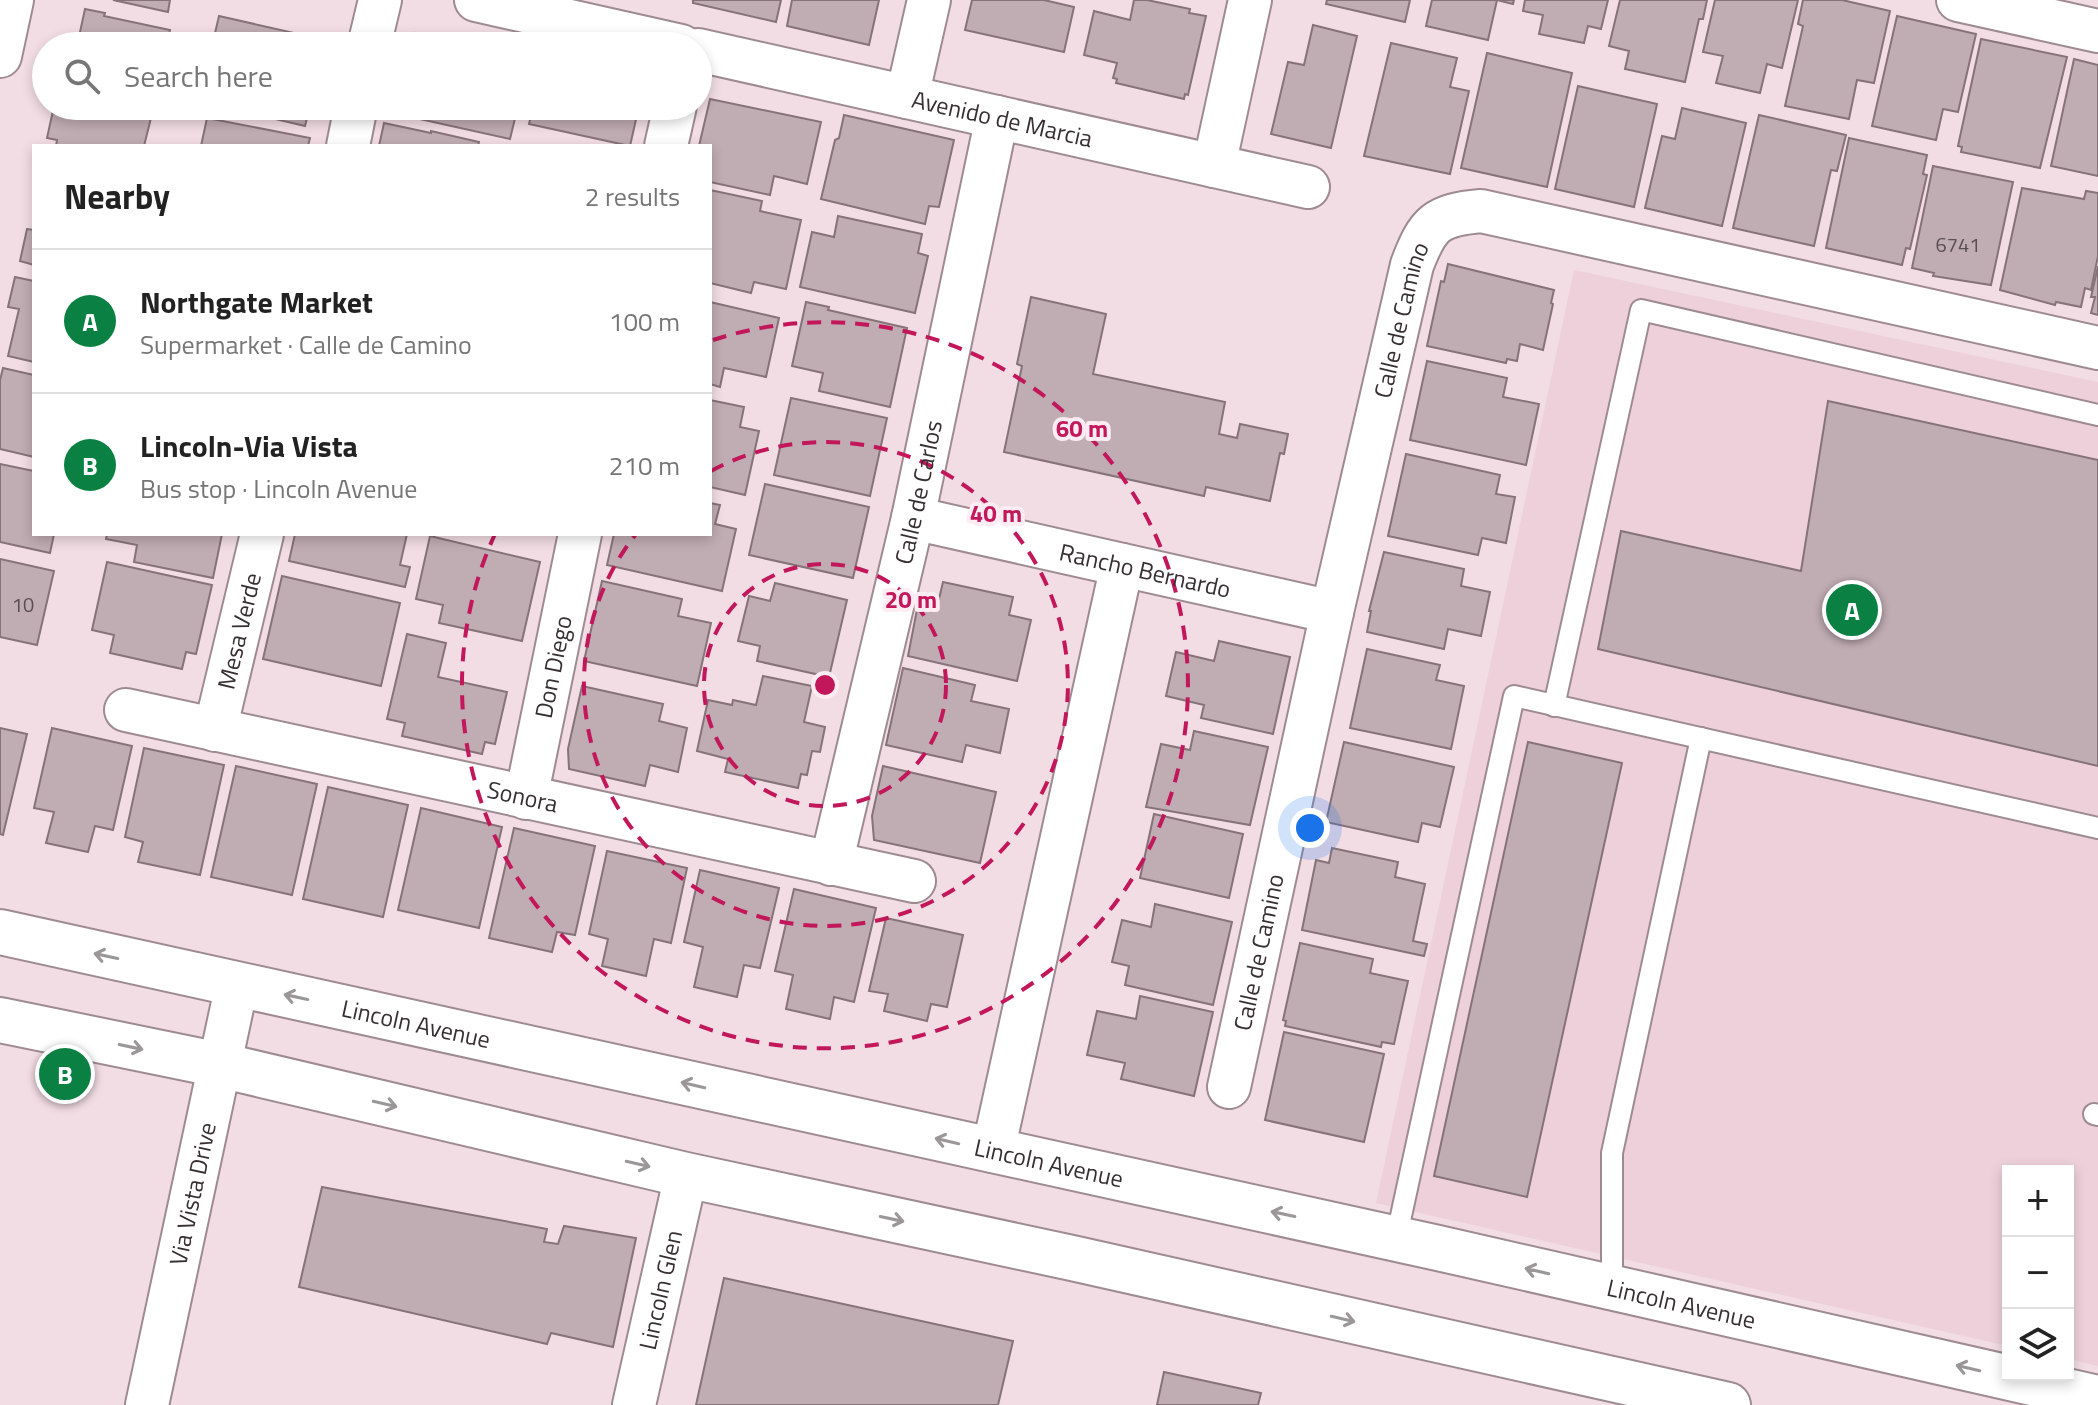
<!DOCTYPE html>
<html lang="en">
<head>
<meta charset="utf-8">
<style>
	body { margin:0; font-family:"Titillium Web",sans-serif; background:#f2f2f2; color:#222 }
	.controls { position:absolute; right:24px; bottom:24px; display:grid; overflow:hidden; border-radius:0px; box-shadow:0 4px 12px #0003 }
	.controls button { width:72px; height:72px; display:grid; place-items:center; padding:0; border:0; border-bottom:2px solid #e0e0e0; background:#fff; color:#222; font:40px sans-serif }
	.you { position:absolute; left:1310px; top:828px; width:28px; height:28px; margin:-20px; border:6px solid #fff; border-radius:50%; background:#1a73e8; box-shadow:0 0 0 12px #1a73e833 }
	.badge { display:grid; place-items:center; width:52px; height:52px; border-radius:50%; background:#0b8043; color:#fff; font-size:26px; font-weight:700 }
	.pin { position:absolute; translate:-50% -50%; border:4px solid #fff; box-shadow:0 2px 8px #0006 }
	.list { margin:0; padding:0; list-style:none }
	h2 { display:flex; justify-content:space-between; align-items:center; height:104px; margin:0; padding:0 32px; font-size:34px }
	h2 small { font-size:26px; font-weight:400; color:#767676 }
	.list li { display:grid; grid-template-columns:52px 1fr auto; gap:24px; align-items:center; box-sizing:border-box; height:144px; padding:0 32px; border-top:2px solid #e0e0e0 }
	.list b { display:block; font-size:30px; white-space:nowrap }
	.list p { margin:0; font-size:26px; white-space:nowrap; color:#767676 }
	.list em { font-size:26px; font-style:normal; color:#767676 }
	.icon { flex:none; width:44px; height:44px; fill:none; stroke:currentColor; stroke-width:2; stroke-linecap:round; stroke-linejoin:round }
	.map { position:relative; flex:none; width:2098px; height:1405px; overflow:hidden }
	.search { position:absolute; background:#fff; box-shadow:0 4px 12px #0003; left:32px; top:32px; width:680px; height:88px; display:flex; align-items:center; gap:20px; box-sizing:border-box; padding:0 28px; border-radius:44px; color:#767676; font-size:30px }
	.panel { position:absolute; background:#fff; box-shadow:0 4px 12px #0003; left:32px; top:144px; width:680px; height:392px; border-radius:0px }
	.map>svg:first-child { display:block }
	.built { fill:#edd0da }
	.building { fill:#c0acb3; stroke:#86737a; stroke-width:2 }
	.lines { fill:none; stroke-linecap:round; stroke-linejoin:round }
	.lane-casing { stroke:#9e8b91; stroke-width:24 }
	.street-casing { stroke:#9e8b91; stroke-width:46 }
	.primary-casing { stroke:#9e8b91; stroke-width:48 }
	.lane { stroke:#fff; stroke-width:20 }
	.street { stroke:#fff; stroke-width:42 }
	.primary { stroke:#fff; stroke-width:44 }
	.oneway { stroke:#9b9798 }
	.ring { fill:none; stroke:#c2185b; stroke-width:4; stroke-dasharray:14 10 }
	.labels { text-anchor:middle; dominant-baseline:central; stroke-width:8; stroke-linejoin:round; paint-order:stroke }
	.number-label { font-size:20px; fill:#594e52 }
	.street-label { font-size:24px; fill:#372f32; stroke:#fdecf1 }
	.centre { fill:#c2185b; stroke:#fdecf1; stroke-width:4 }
	.ring-label { font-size:24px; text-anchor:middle; font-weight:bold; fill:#c2185b; stroke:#fdecf1; stroke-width:8; stroke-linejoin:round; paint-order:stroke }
</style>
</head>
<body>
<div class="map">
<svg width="2098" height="1405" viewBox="0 0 2098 1405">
	<rect width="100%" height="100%" fill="#f2dde4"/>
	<polygon class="built" points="1574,270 2098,382 2098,1366 2068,1359 2068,1171 2008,1171 2008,1346 1376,1203"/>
	<g class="building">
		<polygon points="113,0 170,0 168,12"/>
		<polygon points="693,0 781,0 776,22 693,3"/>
		<polygon points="792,0 879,0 869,45 787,26"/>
		<polygon points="972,0 1044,0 1074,7 1064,52 965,30"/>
		<polygon points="1134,0 1147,0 1190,9 1189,13 1206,16 1188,95 1185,94 1184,99 1116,83 1117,79 1113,78 1117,63 1084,55 1094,11 1130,20"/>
		<polygon points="1327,0 1410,0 1405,22 1326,4"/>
		<polygon points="1432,0 1514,0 1513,4 1497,0 1488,40 1426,26"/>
		<polygon points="1525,0 1608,0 1601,29 1588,26 1584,43 1539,34 1543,15 1523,11"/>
		<polygon points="1620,0 1707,0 1703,19 1699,19 1685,82 1625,69 1629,51 1609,46"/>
		<polygon points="1715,0 1798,0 1782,68 1767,64 1760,93 1716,83 1723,56 1703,52"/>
		<polygon points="1803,0 1842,0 1890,11 1874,83 1857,80 1849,119 1785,106 1803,26 1798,24"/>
		<polygon points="85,9 105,13 104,16 170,30 167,46 77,46"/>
		<polygon points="219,16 325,40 324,46 212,46"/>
		<polygon points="1897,16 1976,34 1958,112 1943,109 1936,140 1872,126"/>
		<polygon points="1313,25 1357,36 1331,148 1271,134 1288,62 1304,65"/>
		<polygon points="415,33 472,46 412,46"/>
		<polygon points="1981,39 2067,57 2040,168 1961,152 1962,147 1958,146"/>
		<polygon points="1391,43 1457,58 1450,87 1469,91 1450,174 1364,156"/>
		<polygon points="1487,53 1572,73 1547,187 1461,168"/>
		<polygon points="2074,59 2098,65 2098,176 2051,166"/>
		<polygon points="1578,86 1657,104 1634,207 1555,189"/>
		<polygon points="710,99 821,122 807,184 774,176 770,195 710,182 710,146 699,146"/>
		<polygon points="54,106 96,106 151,118 144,146 56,146 57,140 47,138"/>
		<polygon points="220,106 310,106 305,126"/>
		<polygon points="399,106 518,106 510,139 397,114"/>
		<polygon points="639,106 630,146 529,124 533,107 531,106"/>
		<polygon points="1682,108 1746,123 1722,226 1645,208 1662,136 1675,139"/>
		<polygon points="844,115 954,140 939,207 929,206 925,224 821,199 835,140 839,138"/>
		<polygon points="1759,115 1846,135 1837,171 1831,170 1814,246 1733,228"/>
		<polygon points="207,118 310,138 308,146 201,146"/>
		<polygon points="384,123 431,133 431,131 479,142 478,146 379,146"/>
		<polygon points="1849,138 1927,155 1923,174 1927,175 1910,249 1906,248 1902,265 1826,248"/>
		<polygon points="1933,166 2013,182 1991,285 1933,276 1934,273 1912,268"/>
		<polygon points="2022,188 2084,199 2086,191 2098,193 2098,256 2091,290 2085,288 2081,307 2056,302 2055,305 2000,290"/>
		<polygon points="710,190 762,201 760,211 801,220 786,289 754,282 751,293 710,283"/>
		<polygon points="838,216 922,234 918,253 928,256 915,313 800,287 812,232 834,237"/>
		<polygon points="27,229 34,230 34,265 20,261"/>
		<polygon points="1448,264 1554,290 1551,303 1553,304 1543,350 1520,344 1517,361 1507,359 1506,363 1427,346 1441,281 1444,282"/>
		<polygon points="2098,266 2098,315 2091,313 2095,297 2091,297"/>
		<polygon points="15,277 34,281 34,362 8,356 19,309 8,307"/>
		<polygon points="1031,297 1106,314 1093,374 1225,402 1219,434 1237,438 1240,424 1288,434 1284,454 1280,453 1270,501 1206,487 1204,496 1004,452 1022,366 1017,364"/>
		<polygon points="710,302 779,318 766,377 724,368 720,387 710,384"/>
		<polygon points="806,302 829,307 828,310 907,328 890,407 819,391 823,373 792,366"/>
		<polygon points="1427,361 1507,378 1503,397 1539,404 1526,465 1410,440"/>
		<polygon points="3,368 34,375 34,457 0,449 0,380"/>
		<polygon points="791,398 887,418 870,496 774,475"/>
		<polygon points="710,400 744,407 740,427 759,431 745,495 710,487"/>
		<polygon points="1828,401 2098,460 2098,766 1598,649 1621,531 1801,571"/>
		<polygon points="1406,454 1500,475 1496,494 1515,497 1506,543 1482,538 1478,555 1388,536"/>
		<polygon points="0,464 34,471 34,534 54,534 50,553 0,542"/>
		<polygon points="765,484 869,507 853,578 749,555"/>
		<polygon points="710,503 720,505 715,524 736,529 722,591 607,565 614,534 710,534"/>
		<polygon points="107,534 222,534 213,578 134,562 137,545 106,539"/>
		<polygon points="295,534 407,534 400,565 410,567 405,587 289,561"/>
		<polygon points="430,536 540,562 522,641 439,623 443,605 416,599"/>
		<polygon points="1384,552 1464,569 1461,586 1490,592 1481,636 1448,629 1444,649 1367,632 1371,611 1369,611"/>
		<polygon points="0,559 54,571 37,645 0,637"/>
		<polygon points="107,562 212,585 196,654 186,652 182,669 110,653 114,635 92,630"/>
		<polygon points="282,576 400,603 381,686 263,659"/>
		<polygon points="602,581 682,599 678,616 711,623 697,686 584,661"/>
		<polygon points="943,582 1013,597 1009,615 1031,620 1017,681 908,656 920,594 939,599"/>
		<polygon points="775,583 847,600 829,677 757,661 760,646 738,641 749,596 770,601"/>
		<polygon points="407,634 446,643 438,677 507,692 495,744 485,742 482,754 402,736 405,723 387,719"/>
		<polygon points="1219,641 1290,657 1273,734 1201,718 1204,705 1166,696 1176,652 1214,661"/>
		<polygon points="1367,649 1440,665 1436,680 1464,686 1451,749 1350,728"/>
		<polygon points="903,668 975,685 971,701 1009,709 1000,753 966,745 962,762 886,745"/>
		<polygon points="763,676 812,686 804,722 825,727 820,752 812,751 807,775 801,774 798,788 725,772 728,759 697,751 708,700 732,705 733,700 756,705"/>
		<polygon points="582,686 663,704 659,721 687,728 678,772 650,765 645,786 569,769 568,749"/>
		<polygon points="0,728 27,734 3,835 0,834"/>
		<polygon points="52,728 132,746 113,830 95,826 88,852 46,843 54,812 34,808"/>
		<polygon points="1194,731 1268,747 1250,825 1146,807 1161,744 1190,750"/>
		<polygon points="1344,742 1454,767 1440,827 1422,823 1418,842 1326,822"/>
		<polygon points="1528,742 1622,763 1527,1197 1434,1176"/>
		<polygon points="144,748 224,765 200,875 138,862 143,842 125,837"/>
		<polygon points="236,766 317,784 292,895 211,877"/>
		<polygon points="883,766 996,792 980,863 874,840 872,816"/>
		<polygon points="328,787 408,805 383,917 303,899"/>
		<polygon points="421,808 502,827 479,928 398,910"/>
		<polygon points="1154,814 1243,834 1229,898 1140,878"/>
		<polygon points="514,828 595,846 575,935 557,932 552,952 489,938"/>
		<polygon points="1332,848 1398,862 1395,877 1425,884 1413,941 1427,944 1424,956 1302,930 1316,860 1329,863"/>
		<polygon points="607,851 687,868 671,943 654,939 646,976 602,966 608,939 589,934"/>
		<polygon points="700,870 779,888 760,968 744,965 737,997 694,987 703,947 684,942"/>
		<polygon points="794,889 876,908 854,1002 834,997 830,1019 786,1009 793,975 775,971"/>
		<polygon points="1155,904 1232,922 1213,1005 1125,985 1129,966 1112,962 1122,920 1151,927"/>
		<polygon points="886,918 963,935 947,1007 931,1004 927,1021 884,1011 888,994 869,991"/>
		<polygon points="1300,943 1373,959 1370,973 1408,981 1394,1044 1382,1042 1381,1047 1285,1026 1286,1021 1283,1020"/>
		<polygon points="1140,996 1213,1012 1194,1096 1121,1079 1125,1063 1087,1055 1097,1011 1136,1019"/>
		<polygon points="1284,1032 1384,1054 1364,1142 1265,1120"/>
		<polygon points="322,1187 547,1229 544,1242 558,1244 564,1226 636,1238 613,1347 551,1333 547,1344 299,1287"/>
		<polygon points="724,1278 1013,1341 998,1405 696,1405"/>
		<polygon points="1164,1372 1261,1393 1258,1405 1157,1405"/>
	</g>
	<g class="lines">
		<g class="lane-casing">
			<g id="lane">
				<polyline points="1554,706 1641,310 2098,415"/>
				<polyline points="2094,1114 2098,1115"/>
				<polyline points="1396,1239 1514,696 2098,828"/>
				<polyline points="1612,1289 1612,1153 1701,738"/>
			</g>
		</g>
		<g class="street-casing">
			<g id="street">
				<polyline points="476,0 681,46"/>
				<polyline points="1958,0 2098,31"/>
				<polyline points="369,46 380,0"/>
				<path id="s1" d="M698,50L1308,187"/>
				<polyline points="0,56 12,0"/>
				<polyline points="907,97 929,0"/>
				<polyline points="348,146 356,106"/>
				<polyline points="666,146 675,106"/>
				<polyline points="1214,166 1250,0"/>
				<path id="s2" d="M913,518L1332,612"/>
				<path id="s3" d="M126,710L914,881"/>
				<path id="s4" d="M215,730L262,534"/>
				<path id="s5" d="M526,798L580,534"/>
				<path id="s6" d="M831,864L913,518L997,117"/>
				<path id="s7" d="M1229,1087L1332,612L1412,265C1428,223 1436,215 1481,211L2098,348"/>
				<polyline points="993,1151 1122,565"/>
				<path id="s8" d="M147,1405L237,984"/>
				<path id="s9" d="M634,1405L686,1175"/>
			</g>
		</g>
		<g class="primary-casing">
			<g id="primary">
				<path id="s10" d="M0,932L1438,1248L2098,1398"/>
				<polyline points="0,1020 220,1065 686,1175 1072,1258 1728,1405"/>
			</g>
		</g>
		<use href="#lane" class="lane"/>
		<use href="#street" class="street"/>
		<use href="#primary" class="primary"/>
	</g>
	<defs><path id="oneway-shaft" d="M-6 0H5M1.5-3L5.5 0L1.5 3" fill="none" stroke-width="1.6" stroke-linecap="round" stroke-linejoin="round" transform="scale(2)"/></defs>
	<g class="oneway">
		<use href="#oneway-shaft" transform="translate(106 956) rotate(-168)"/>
		<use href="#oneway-shaft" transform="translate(296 997) rotate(-168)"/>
		<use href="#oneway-shaft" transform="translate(131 1047) rotate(12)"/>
		<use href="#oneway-shaft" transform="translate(693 1085) rotate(-167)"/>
		<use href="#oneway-shaft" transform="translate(385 1104) rotate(13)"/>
		<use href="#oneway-shaft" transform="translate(947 1141) rotate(-167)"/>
		<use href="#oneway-shaft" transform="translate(638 1164) rotate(13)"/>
		<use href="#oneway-shaft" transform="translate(1283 1214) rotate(-168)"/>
		<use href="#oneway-shaft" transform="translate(892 1219) rotate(12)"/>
		<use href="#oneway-shaft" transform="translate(1537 1271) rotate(-167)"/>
		<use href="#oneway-shaft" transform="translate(1343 1319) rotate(13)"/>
		<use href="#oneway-shaft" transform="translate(1968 1368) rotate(-167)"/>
	</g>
	<g class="ring">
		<circle cx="825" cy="685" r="121"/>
		<path d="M711 471A242 242 0 1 1 636 534"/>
		<path d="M713 340A363 363 0 1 1 495 534"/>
	</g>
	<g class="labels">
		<g class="number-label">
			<text x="1958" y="244">6741</text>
			<text x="23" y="604">10</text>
		</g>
		<g class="street-label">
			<text stroke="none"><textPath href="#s1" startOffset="312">Avenido de Marcia</textPath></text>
			<text stroke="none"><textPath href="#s7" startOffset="786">Calle de Camino</textPath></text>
			<text stroke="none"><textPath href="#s6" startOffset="382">Calle de Carlos</textPath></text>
			<text stroke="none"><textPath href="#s2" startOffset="238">Rancho Bernardo</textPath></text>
			<text stroke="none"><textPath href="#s4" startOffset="102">Mesa Verde</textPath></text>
			<text stroke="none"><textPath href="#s5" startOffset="134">Don Diego</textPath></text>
			<text stroke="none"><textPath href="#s3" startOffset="406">Sonora</textPath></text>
			<text stroke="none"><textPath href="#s7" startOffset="138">Calle de Camino</textPath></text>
			<text stroke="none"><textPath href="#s10" startOffset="426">Lincoln Avenue</textPath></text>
			<text stroke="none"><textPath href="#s10" startOffset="1074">Lincoln Avenue</textPath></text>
			<text stroke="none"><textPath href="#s8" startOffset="216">Via Vista Drive</textPath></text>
			<text stroke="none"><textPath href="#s9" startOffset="118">Lincoln Glen</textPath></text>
			<text stroke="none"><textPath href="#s10" startOffset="1722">Lincoln Avenue</textPath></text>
		</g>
	</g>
	<circle cx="825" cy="685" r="12" class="centre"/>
	<g class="ring-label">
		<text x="1082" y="437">60 m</text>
		<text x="996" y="522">40 m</text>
		<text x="911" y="608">20 m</text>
	</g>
</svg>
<div class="controls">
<button>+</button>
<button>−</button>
<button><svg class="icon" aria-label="layers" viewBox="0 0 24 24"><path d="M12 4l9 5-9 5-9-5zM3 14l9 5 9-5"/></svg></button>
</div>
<div class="you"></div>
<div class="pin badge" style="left:1852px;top:610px">A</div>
<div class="pin badge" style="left:65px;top:1074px">B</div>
<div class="search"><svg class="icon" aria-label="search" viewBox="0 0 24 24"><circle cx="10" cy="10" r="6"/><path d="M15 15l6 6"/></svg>Search here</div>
<section class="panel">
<h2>Nearby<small>2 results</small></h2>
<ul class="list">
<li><span class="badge">A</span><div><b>Northgate Market</b><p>Supermarket · Calle de Camino</p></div><em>100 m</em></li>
<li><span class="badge">B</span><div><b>Lincoln-Via Vista</b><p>Bus stop · Lincoln Avenue</p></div><em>210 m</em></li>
</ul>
</section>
</div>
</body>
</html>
